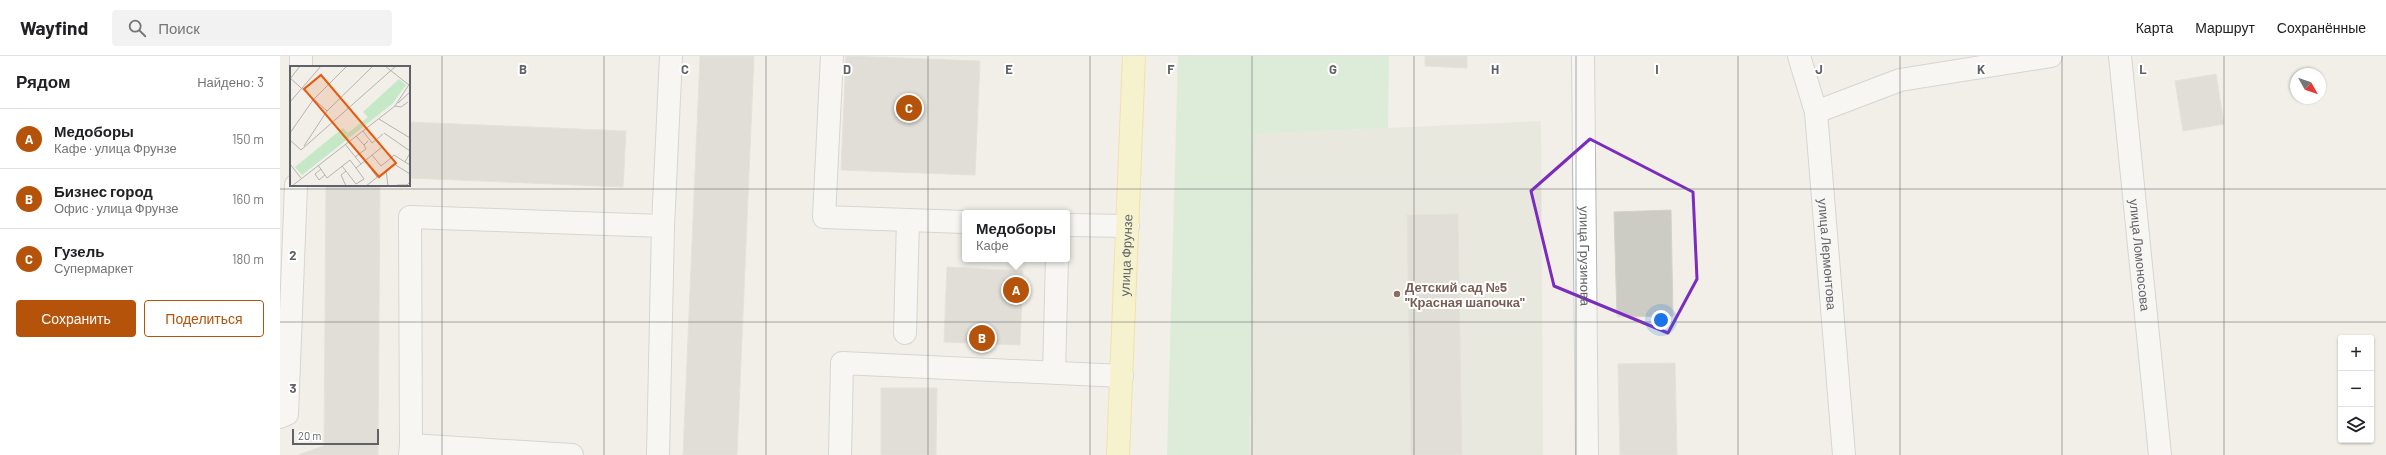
<!DOCTYPE html>
<html lang="ru">
<head>
<meta charset="utf-8">
<style>
	body { margin:0; font-family:Barlow,sans-serif; background:#f2f2f2; color:#202124 }
	.controls { position:absolute; right:12px; bottom:12px; display:grid; overflow:hidden; border-radius:4px; box-shadow:0 1px 3px #0004 }
	.controls button { width:36px; height:36px; display:grid; place-items:center; padding:0; border:0; border-bottom:1px solid #e0e0e0; background:#fff; color:#202124; font:20px sans-serif }
	.compass { position:absolute; left:2010px; top:12px; width:36px; height:36px; border-radius:50%; background:#fff; box-shadow:0 1px 3px #0004; rotate:130deg }
	.scale { position:absolute; left:12px; bottom:10px; width:87px; box-sizing:border-box; padding-left:4px; border:2px solid #5f6268; border-top:0; font-size:11px; line-height:14px; white-space:nowrap; color:#5f6268; -webkit-text-stroke:3px #fff; paint-order:stroke }
	.you { position:absolute; left:1381px; top:264px; width:14px; height:14px; margin:-10px; border:3px solid #fff; border-radius:50%; background:#1a73e8; box-shadow:0 0 0 6px #1a73e833 }
	.badge { display:grid; place-items:center; width:26px; height:26px; border-radius:50%; background:#b45309; color:#fff; font-size:13px; font-weight:700 }
	.pin { position:absolute; translate:-50% -50%; border:2px solid #fff; box-shadow:0 1px 4px #0006 }
	.popup { position:absolute; left:682px; top:154px; width:108px; height:52px; box-sizing:border-box; display:grid; place-content:center; border-radius:4px; background:#fff; filter:drop-shadow(0 1px 3px #0005); font-size:13px; white-space:nowrap; color:#757577 }
	.popup b { font-size:15px; color:#202124 }
	.popup::after { content:''; position:absolute; left:50%; top:100%; margin-left:-8px; border:8px solid transparent; border-top-color:#fff }
	.list { margin:0; padding:0; list-style:none }
	h2 { display:flex; justify-content:space-between; align-items:center; height:52px; margin:0; padding:0 16px; font-size:17px }
	h2 small { font-size:13px; font-weight:400; color:#757577 }
	.list li { display:grid; grid-template-columns:26px 1fr auto; gap:12px; align-items:center; box-sizing:border-box; height:60px; padding:0 16px; border-top:1px solid #e0e0e0 }
	.list b { display:block; font-size:15px; white-space:nowrap }
	.list p { margin:0; font-size:13px; white-space:nowrap; color:#757577 }
	.list em { font-size:13px; font-style:normal; color:#757577 }
	.actions { display:flex; gap:8px; padding:12px 16px }
	.actions a { flex:1; padding:9px 0; border:1px solid #b45309; border-radius:4px; text-align:center; font-size:14px; color:#b45309 }
	.actions .main { background:#b45309; color:#fff }
	.icon { flex:none; width:22px; height:22px; fill:none; stroke:currentColor; stroke-width:2; stroke-linecap:round; stroke-linejoin:round }
	.map { position:relative; flex:none; width:2106px; height:399px; overflow:hidden }
	header { display:flex; align-items:center; gap:24px; box-sizing:border-box; height:56px; padding:0 20px; background:#fff; border-bottom:1px solid #e0e0e0 }
	header strong { font-size:19px }
	nav { display:flex; gap:22px; margin-inline-start:auto; font-size:14px }
	.search { width:280px; height:36px; background:#f2f2f2; display:flex; align-items:center; gap:10px; box-sizing:border-box; padding:0 14px; border-radius:4px; color:#757577; font-size:15px }
	main { display:flex }
	aside { flex:1; background:#fff }
	.map>svg:first-child { display:block }
	.education { fill:#e1dfd6 }
	.green { fill:#c5e8c7 }
	.building { fill:#cccbc4; stroke:#d6d2c6 }
	.lines { fill:none; stroke-linecap:round; stroke-linejoin:round }
	.minor-casing { stroke:#b5b7bc; stroke-width:24 }
	.major-casing { stroke:#f3d15f; stroke-width:24 }
	.minor { stroke:#fff; stroke-width:22 }
	.major { stroke:#fff6af; stroke-width:22 }
	.marked { fill:none; stroke:#7b2cbf; stroke-width:3; stroke-linejoin:round }
	.grid { fill:none; stroke:#5f6268; stroke-width:1; stroke-opacity:0.55 }
	.education-dot { fill:#8d6e63; stroke:#fff; stroke-width:1.5 }
	.labels { text-anchor:middle; dominant-baseline:central; stroke-width:4; stroke-linejoin:round; paint-order:stroke }
	.street-label { font-size:13px; fill:#5f6268; stroke:#fff }
	.education-label { font-size:13px; font-weight:bold; fill:#785e54; stroke:#fff; text-anchor:start }
	.inset-road { fill:none; stroke:#b3b3b1; stroke-width:1 }
	.view { fill:#e8590c; fill-opacity:0.15; stroke:#e8590c; stroke-width:2 }
	.inset-edge { fill:none; stroke:#5f6268; stroke-width:2 }
	.grid-label { font-size:13px; text-anchor:middle; font-weight:bold; fill:#5f6268; stroke:#fff; stroke-width:4; stroke-linejoin:round; paint-order:stroke }
</style>
</head>
<body>
<header>
<strong>Wayfind</strong>
<div class="search"><svg class="icon" aria-label="search" viewBox="0 0 24 24"><circle cx="10" cy="10" r="6"/><path d="M15 15l6 6"/></svg>Поиск</div>
<nav><a>Карта</a><a>Маршрут</a><a>Сохранённые</a></nav>
</header>
<main>
<aside>
<h2>Рядом<small>Найдено: 3</small></h2>
<ul class="list">
<li><span class="badge">A</span><div><b>Медоборы</b><p>Кафе · улица Фрунзе</p></div><em>150 m</em></li>
<li><span class="badge">B</span><div><b>Бизнес город</b><p>Офис · улица Фрунзе</p></div><em>160 m</em></li>
<li><span class="badge">C</span><div><b>Гузель</b><p>Супермаркет</p></div><em>180 m</em></li>
</ul>
<div class="actions"><a class="main">Сохранить</a><a>Поделиться</a></div>
</aside>
<div class="map">
<svg width="2106" height="399" viewBox="0 0 2106 399">
	<rect width="100%" height="100%" fill="#f1efe8"/>
	<polygon class="education" points="1261,65 1263,399 969,399 975,78"/>
	<polygon class="green" points="898,0 1109,0 1108,72 975,78 969,399 887,399"/>
	<g class="building">
		<polygon points="420,0 474,0 457,399 403,399"/>
		<polygon points="566,0 700,5 695,119 561,114"/>
		<polygon points="1145,0 1187,0 1187,12 1145,10"/>
		<polygon points="1936,18 1944,68 1903,75 1895,25"/>
		<polygon points="129,66 346,75 343,131 129,122"/>
		<polygon points="46,129 100,129 98,399 18,399 44,390"/>
		<polygon points="1391,154 1393,260 1337,261 1334,156"/>
		<polygon points="1178,158 1182,399 1131,399 1127,159"/>
		<polygon points="667,211 743,215 740,289 664,286"/>
		<polygon points="1395,307 1397,399 1340,399 1338,308"/>
		<polygon points="601,332 657,332 656,399 601,399"/>
	</g>
	<g class="lines">
		<g class="minor-casing">
			<g id="minor">
				<polyline points="552,0 544,161 628,164"/>
				<path id="s1" d="M1303,0L1307,399"/>
				<path id="s2" d="M1519,0L1536,56L1564,399"/>
				<path id="s3" d="M1840,0L1880,399"/>
				<polyline points="21,11 21,0"/>
				<polyline points="1536,56 1620,24 1771,0"/>
				<polyline points="787,169 848,170"/>
				<polyline points="625,277 628,164 685,166"/>
				<polyline points="774,316 777,203"/>
				<polyline points="0,361 7,358 16,129"/>
				<polyline points="131,389 130,161 383,170"/>
				<polyline points="130,399 131,389 292,399"/>
				<polyline points="378,399 383,170 391,0"/>
				<polyline points="560,399 562,307 842,320"/>
			</g>
		</g>
		<g class="major-casing">
			<g id="major">
				<path id="s4" d="M838,399L854,0"/>
			</g>
		</g>
		<use href="#minor" class="minor"/>
		<use href="#major" class="major"/>
	</g>
	<path d="M0 0H2106V399H0ZM1310,83L1413,136L1417,223L1388,277L1274,230L1251,135Z" fill="#f1efe8" fill-opacity=".55" fill-rule="evenodd"/>
	<path class="marked" d="M1310,83L1413,136L1417,223L1388,277L1274,230L1251,135Z"/>
	<path class="grid" d="M162,0V399M324,0V399M486,0V399M648,0V399M810,0V399M972,0V399M1134,0V399M1296,0V399M1458,0V399M1620,0V399M1782,0V399M1944,0V399M0,133H2106M0,266H2106"/>
	<circle class="education-dot" cx="1117" cy="238" r="4"/>
	<g class="labels">
		<g class="street-label">
			<text stroke="none"><textPath href="#s2" startOffset="201">улица Лермонтова</textPath></text>
			<text stroke="none"><textPath href="#s4" startOffset="200">улица Фрунзе</textPath></text>
			<text stroke="none"><textPath href="#s1" startOffset="200">улица Грузинова</textPath></text>
			<text stroke="none"><textPath href="#s3" startOffset="200">улица Ломоносова</textPath></text>
		</g>
		<g class="education-label">
			<text x="1125" y="231">Детский сад №5<tspan x="1125" dy="15">"Красная шапочка"</tspan></text>
		</g>
	</g>
	<g transform="translate(10 10)">
		<rect width="120" height="120" fill="#f1efe8"/>
		<path d="M109,13L116,19L102,38L12,109L5,101L53,62L58,67L78,51L73,46Z" fill="#c5e8c7"/>
		<path class="inset-road" d="M95,0L119,19M0,12L37,45M0,13L10,0M0,36L31,0M108,37L120,26M105,40L111,41L118,36M89,53L120,72M73,65L82,77L93,68M0,67L23,34L57,0M94,67L120,85M66,70L74,79L78,75M0,74L11,84M14,80L37,45L83,0M11,84L106,0M120,87L115,96L120,99M82,89L91,100L101,92M65,91L76,83L74,79M75,95L87,111M0,98L11,112M71,98L92,81L101,92L104,89L115,96M28,99L37,112L60,94L66,102M52,100L66,118L74,113L66,102L71,98L55,78M31,103L25,108L29,114L35,109M96,104L98,120M107,119H117L120,116M2,120L105,40L120,17M56,120L51,109L56,105M76,120L104,98L120,108"/>
		<path class="view" d="M31,9L106,97L89,111L14,23Z"/>
		<rect width="120" height="120" class="inset-edge"/>
	</g>
	<g class="grid-label">
		<text x="243" y="18">B</text>
		<text x="405" y="18">C</text>
		<text x="567" y="18">D</text>
		<text x="729" y="18">E</text>
		<text x="891" y="18">F</text>
		<text x="1053" y="18">G</text>
		<text x="1215" y="18">H</text>
		<text x="1377" y="18">I</text>
		<text x="1539" y="18">J</text>
		<text x="1701" y="18">K</text>
		<text x="1863" y="18">L</text>
		<text x="13" y="204">2</text>
		<text x="13" y="337">3</text>
	</g>
</svg>
<div class="controls">
<button>+</button>
<button>−</button>
<button><svg class="icon" aria-label="layers" viewBox="0 0 24 24"><path d="M12 4l9 5-9 5-9-5zM3 14l9 5 9-5"/></svg></button>
</div>
<svg class="compass" viewBox="-18 -18 36 36"><path d="M0-13l5 13h-10z" fill="#e53935"/><path d="M0 13l5-13h-10z" fill="#757577"/></svg>
<div class="scale">20 m</div>
<div class="you"></div>
<div class="pin badge" style="left:736px;top:234px">A</div>
<div class="popup"><b>Медоборы</b>Кафе</div>
<div class="pin badge" style="left:702px;top:282px">B</div>
<div class="pin badge" style="left:629px;top:52px">C</div>
</div>
</main>
</body>
</html>
